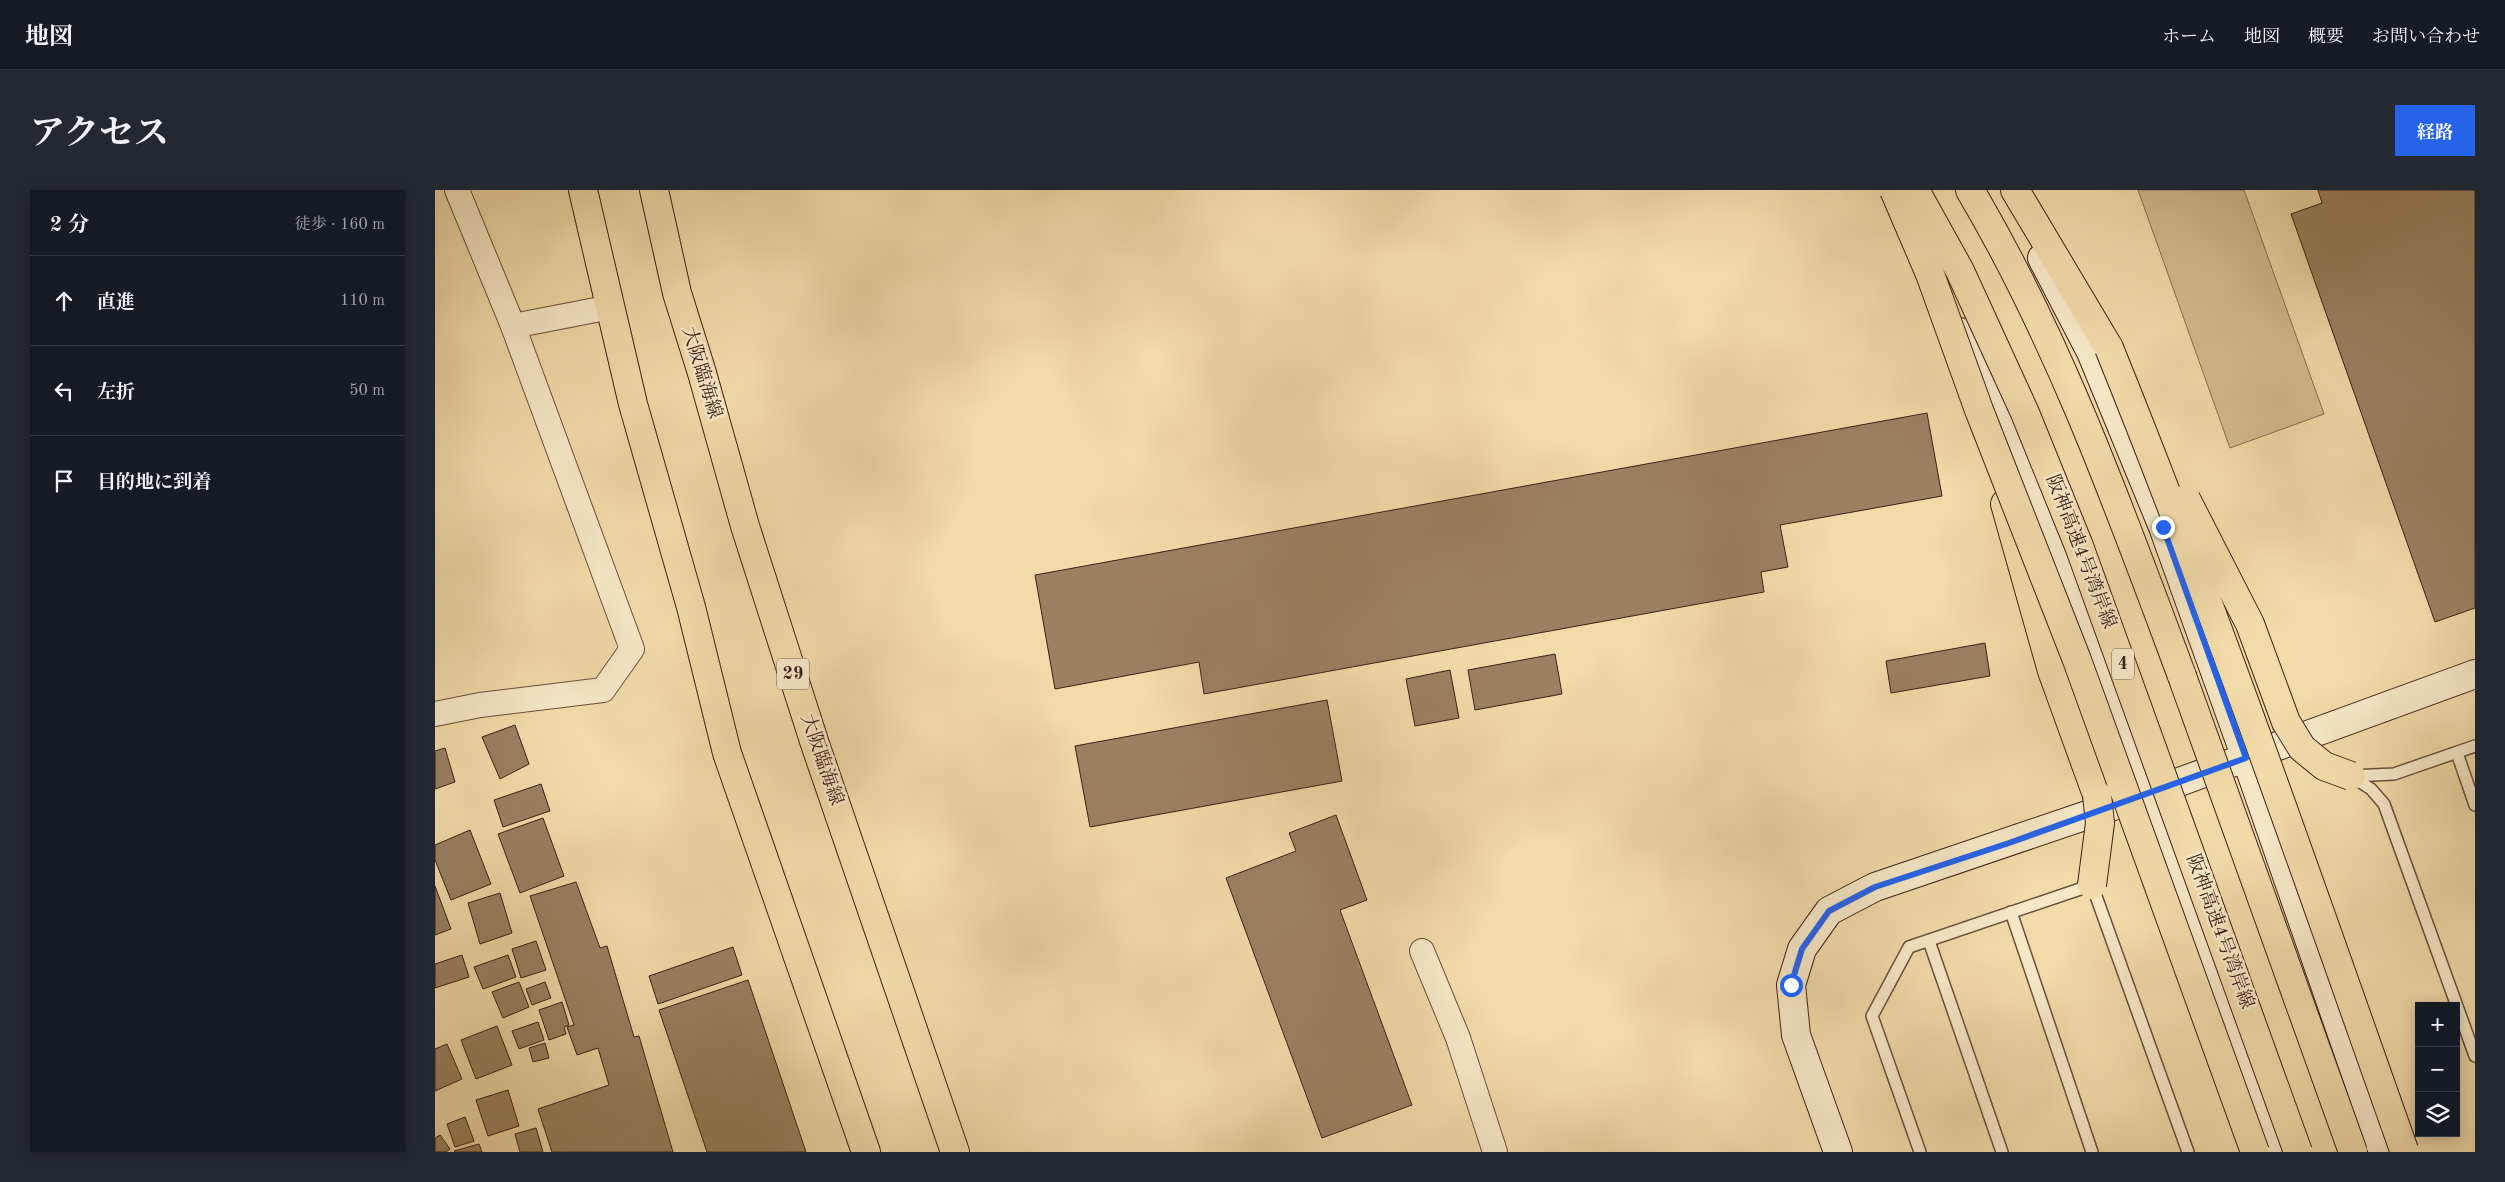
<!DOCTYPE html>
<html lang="ja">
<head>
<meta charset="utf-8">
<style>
	body { margin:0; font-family:"Old Standard TT","Noto Serif JP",serif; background:#242831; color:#f1f3f6 }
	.controls { position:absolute; right:15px; bottom:15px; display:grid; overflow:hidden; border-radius:0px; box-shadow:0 2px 12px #0003 }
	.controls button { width:45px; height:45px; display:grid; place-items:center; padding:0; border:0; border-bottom:1px solid #363941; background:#171b24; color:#f1f3f6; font:25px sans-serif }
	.stop { position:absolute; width:15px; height:15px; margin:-11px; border:4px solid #2563eb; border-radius:50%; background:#fff }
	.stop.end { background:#2563eb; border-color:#fff; box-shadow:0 1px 5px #0008 }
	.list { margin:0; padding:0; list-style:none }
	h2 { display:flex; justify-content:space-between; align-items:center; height:65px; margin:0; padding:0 20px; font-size:21px }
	h2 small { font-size:16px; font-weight:400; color:#9ea1a6 }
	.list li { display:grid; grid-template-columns:32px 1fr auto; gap:15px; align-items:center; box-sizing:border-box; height:90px; padding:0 20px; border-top:1px solid #363941 }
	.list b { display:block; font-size:19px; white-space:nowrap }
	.list em { font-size:16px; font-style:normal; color:#9ea1a6 }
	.icon { flex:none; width:28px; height:28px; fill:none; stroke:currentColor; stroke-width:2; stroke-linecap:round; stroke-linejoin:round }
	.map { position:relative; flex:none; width:2040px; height:962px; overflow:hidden; border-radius:0px }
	header { display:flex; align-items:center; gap:30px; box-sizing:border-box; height:70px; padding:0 25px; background:#171b24; border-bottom:1px solid #363941 }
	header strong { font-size:24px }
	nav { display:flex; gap:28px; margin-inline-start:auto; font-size:18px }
	.intro { display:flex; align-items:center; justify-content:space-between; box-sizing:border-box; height:120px; padding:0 30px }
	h1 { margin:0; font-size:35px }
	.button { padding:12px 22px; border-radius:0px; background:#2563eb; color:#fff; font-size:18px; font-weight:700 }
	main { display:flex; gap:30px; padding:0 30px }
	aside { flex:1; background:#171b24; border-radius:0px; box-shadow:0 2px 12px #0003 }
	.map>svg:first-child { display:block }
	.green { fill:#d2bb90; stroke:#876e53 }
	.building { fill:#9a8162; stroke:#3c2016 }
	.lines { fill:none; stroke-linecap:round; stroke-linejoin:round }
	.lane-casing { stroke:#694f3b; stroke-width:14 }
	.street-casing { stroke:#694f3b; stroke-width:26 }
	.secondary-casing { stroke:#3c2016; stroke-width:30 }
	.primary-casing { stroke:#3c2016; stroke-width:30 }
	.highway-casing { stroke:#3c2016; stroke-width:30 }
	.lane { stroke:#f6e8c7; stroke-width:11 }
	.street { stroke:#f6e8c7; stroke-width:24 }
	.secondary { stroke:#f6e8c7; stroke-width:28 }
	.primary { stroke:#f1dba9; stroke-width:28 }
	.highway { stroke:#f1dba9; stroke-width:28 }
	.highway-bridge-casing { stroke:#3c2016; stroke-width:30; stroke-linecap:butt }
	.highway-bridge { stroke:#f1dba9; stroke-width:28 }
	.route { stroke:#2563eb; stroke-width:6 }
	.labels { text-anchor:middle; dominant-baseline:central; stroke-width:5; stroke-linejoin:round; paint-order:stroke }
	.shield { fill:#f6e8c7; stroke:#745c4b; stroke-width:1 }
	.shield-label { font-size:18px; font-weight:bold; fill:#3c2016 }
	.street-label { font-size:19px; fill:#3c2016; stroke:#f6e8c7 }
</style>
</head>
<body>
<header>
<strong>地図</strong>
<nav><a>ホーム</a><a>地図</a><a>概要</a><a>お問い合わせ</a></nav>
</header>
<div class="intro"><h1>アクセス</h1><a class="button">経路</a></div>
<main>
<aside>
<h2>2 分<small>徒歩 · 160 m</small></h2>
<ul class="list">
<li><svg class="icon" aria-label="ahead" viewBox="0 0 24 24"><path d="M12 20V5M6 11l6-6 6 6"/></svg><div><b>直進</b></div><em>110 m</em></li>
<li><svg class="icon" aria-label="left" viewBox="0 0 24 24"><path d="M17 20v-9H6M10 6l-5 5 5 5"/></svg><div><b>左折</b></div><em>50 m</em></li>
<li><svg class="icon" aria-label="arrive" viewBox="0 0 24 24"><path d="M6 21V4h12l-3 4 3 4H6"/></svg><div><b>目的地に到着</b></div></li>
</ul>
</aside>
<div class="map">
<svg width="2040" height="962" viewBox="0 0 2040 962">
	<rect width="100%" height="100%" fill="#f1dba9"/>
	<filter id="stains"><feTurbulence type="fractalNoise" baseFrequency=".004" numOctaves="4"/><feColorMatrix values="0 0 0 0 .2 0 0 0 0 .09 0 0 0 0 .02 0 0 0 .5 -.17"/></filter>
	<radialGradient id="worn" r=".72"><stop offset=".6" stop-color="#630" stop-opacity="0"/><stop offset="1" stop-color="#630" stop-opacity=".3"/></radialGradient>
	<polygon class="green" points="1703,0 1809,0 1889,224 1795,258"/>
	<g class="building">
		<polygon points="1883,0 2040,0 2040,418 2000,432 1856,24 1887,13"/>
		<polygon points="1492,223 1507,306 1345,335 1353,377 1326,382 1329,402 769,504 764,472 620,499 600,385"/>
		<polygon points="1550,453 1555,486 1456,503 1451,471"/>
		<polygon points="1120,464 1127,504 1040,520 1033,480"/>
		<polygon points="1015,480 1024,528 980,536 971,489"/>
		<polygon points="892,510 907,591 655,637 640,556"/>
		<polygon points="80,535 94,574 65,589 47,547"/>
		<polygon points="10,558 20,592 0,599 0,561"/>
		<polygon points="106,594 115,621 68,637 59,610"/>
		<polygon points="901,625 932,710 905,720 977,915 887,948 791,688 861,661 854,643"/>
		<polygon points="108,628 129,686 85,703 63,644"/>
		<polygon points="35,640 56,694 16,710 0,670 0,655"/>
		<polygon points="141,692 165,758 172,756 199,847 204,846 238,962 117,962 103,919 174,895 163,858 142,865 132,837 139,835 95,706"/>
		<polygon points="0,696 16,739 0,745"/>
		<polygon points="65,703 77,743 45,754 33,713"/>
		<polygon points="101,751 111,780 86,788 77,759"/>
		<polygon points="298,757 307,785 223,814 214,786"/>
		<polygon points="27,765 34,787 0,798 0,774"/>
		<polygon points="73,765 81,787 48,799 39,777"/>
		<polygon points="313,790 371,962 272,962 224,820"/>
		<polygon points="84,792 94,817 68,828 57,802"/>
		<polygon points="110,792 116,808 97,815 91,799"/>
		<polygon points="127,812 134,835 129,837 131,844 114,850 104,820"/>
		<polygon points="103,832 109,850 84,859 77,841"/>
		<polygon points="62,836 77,875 41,889 26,850"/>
		<polygon points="110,853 114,868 98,872 94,858"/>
		<polygon points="12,854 27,889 0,901 0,859"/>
		<polygon points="73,900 84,936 53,946 41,910"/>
		<polygon points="30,927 39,951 20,957 12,934"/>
		<polygon points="101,938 108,962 85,962 80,944"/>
		<polygon points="5,945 15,959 11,962 0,962 0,948"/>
		<polygon points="44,954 47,962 20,962 19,961"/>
	</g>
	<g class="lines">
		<g class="lane-casing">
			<g id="lane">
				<polyline points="2022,563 2040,615"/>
				<polyline points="1916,586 1936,599 1949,614 2040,866"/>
				<polyline points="1916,586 1959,584 2040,556"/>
				<polyline points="1576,722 1657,962"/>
				<polyline points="1494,751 1567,962"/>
				<polyline points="1485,962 1437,826 1474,757 1657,695 1753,962"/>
			</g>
		</g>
		<g class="street-casing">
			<g id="street">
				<polyline points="22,0 78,136"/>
				<polyline points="0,524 45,515 168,500 197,459 78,136 176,117"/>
				<polyline points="987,761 1023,848 1060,962"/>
			</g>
		</g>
		<g class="secondary-casing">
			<g id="secondary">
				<polyline points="1607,68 1656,162 1728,337 1811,568 1948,962"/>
				<path d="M1525,142C1579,246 1621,362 1662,472C1723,634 1780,798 1838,962"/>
				<polyline points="1403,962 1361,845 1356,795 1367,759 1394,721 1440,697 1673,618 2040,484"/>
			</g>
		</g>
		<g class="primary-casing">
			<g id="primary">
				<polyline points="148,0 198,214 256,417 292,563 431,962"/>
				<polyline points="219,0 242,103 267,183 310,336 380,554 520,962"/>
			</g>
		</g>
		<g class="highway-casing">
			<g id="highway">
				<path d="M1535,0C1625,152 1685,320 1747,486"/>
				<polyline points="1580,0 1674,158"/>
				<polyline points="1570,314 1617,481 1662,605"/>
			</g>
		</g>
		<use href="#lane" class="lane"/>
		<use href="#street" class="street"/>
		<use href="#secondary" class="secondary"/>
		<use href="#primary" class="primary"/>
		<use href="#highway" class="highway"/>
		<g class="highway-bridge-casing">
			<g id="highway-bridge">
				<polyline points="1459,0 1495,84 1544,220 1642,470 1820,962"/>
				<polyline points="1480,0 1525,81 1590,223 1644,356 1863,962"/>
				<path d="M1674,158C1781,422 1874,692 1969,960"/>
				<polyline points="1751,309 1815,434 1851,532 1867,558 1889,576 1916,586"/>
				<polyline points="1747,486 1918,962"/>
				<polyline points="1657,695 1665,633 1662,605"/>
			</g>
		</g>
		<use href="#highway-bridge" class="highway-bridge"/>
	</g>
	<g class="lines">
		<polyline class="route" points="1356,795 1367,759 1394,721 1440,697 1574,653 1811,568 1728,337"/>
	</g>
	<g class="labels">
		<g class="shield">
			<rect x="1677" y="458.5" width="22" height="31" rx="4"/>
			<rect x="342" y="468.5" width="32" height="31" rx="4"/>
		</g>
		<g class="shield-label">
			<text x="1688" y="474">4</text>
			<text x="358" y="484">29</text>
		</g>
		<g class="street-label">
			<text transform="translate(266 183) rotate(73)">大阪臨海線</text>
			<text transform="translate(1645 362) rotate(69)">阪神高速4号湾岸線</text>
			<text transform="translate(386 570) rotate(71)">大阪臨海線</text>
			<text transform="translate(1784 742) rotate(70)">阪神高速4号湾岸線</text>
		</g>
	</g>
	<rect width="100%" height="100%" filter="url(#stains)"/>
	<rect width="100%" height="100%" fill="url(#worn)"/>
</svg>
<div class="controls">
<button>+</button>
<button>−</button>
<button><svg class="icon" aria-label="layers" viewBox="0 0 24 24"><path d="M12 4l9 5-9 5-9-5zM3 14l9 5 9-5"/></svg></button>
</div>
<div class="stop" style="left:1356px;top:795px"></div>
<div class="stop end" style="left:1728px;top:337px"></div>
</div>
</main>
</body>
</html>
